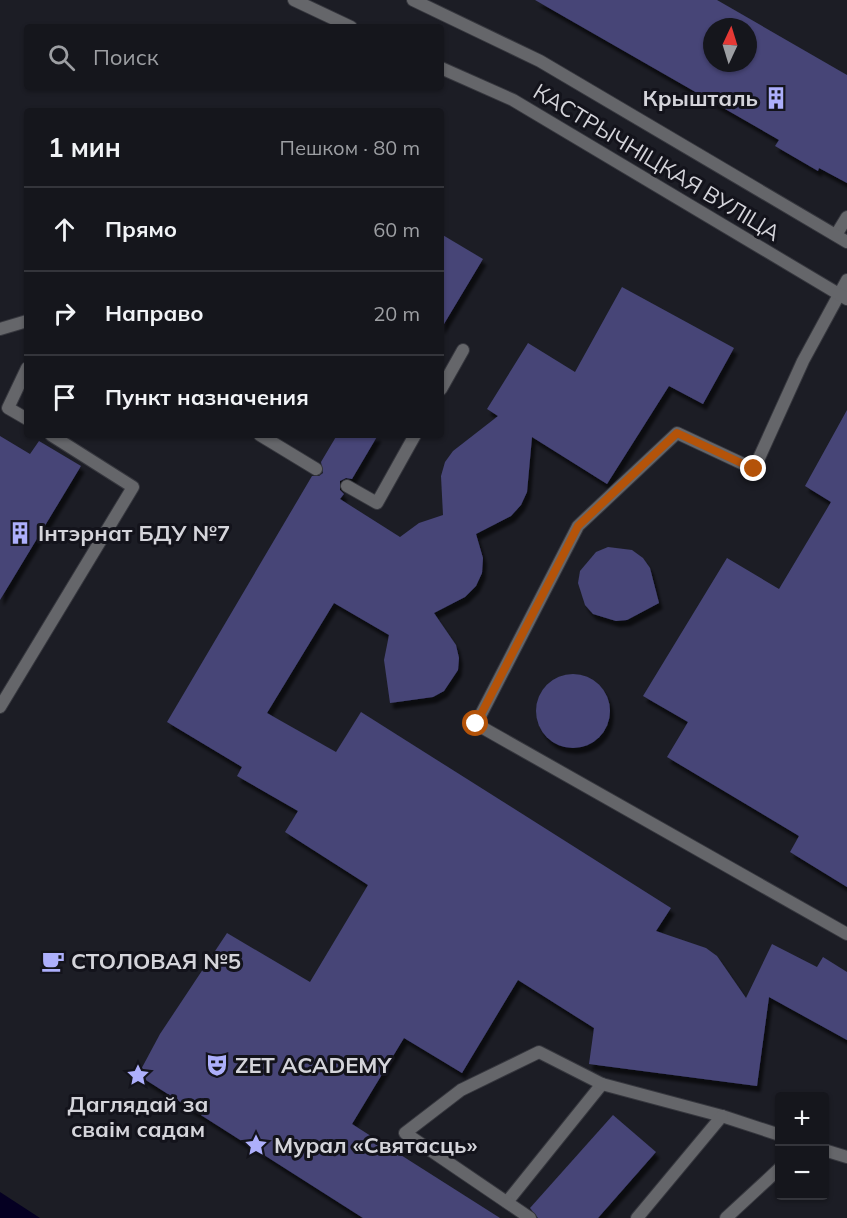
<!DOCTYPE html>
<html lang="ru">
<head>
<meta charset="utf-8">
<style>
	body { margin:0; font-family:Mulish,sans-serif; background:#222329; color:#f1f3f6 }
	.controls { position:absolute; right:18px; bottom:18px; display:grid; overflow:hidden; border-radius:6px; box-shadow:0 2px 4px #0004 }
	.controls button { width:54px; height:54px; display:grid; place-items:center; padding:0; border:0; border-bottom:2px solid #34353b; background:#15161c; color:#f1f3f6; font:30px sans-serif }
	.compass { position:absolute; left:703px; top:18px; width:54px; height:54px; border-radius:50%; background:#15161c; box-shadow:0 2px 4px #0004; rotate:4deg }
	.stop { position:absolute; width:18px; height:18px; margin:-14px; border:4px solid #b45309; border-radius:50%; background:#fff }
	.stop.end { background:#b45309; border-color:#fff; box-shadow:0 2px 6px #0008 }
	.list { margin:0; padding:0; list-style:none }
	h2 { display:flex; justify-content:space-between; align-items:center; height:78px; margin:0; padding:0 24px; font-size:26px }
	h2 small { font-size:20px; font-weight:400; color:#9d9fa3 }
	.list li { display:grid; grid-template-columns:39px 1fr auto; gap:18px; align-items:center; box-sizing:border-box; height:84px; padding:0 24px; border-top:2px solid #34353b }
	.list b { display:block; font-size:22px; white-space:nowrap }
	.list em { font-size:20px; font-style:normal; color:#9d9fa3 }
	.icon { flex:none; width:33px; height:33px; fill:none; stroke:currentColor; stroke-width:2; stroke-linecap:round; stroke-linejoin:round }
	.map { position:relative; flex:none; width:847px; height:1218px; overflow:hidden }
	.search { position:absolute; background:#15161c; box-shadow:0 2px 4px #0004; left:24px; top:24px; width:420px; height:66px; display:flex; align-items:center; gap:15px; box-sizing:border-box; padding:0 21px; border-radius:6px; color:#9d9fa3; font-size:22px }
	.panel { position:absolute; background:#15161c; box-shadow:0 2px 4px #0004; left:24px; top:108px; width:420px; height:330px; border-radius:6px }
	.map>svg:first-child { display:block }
	.water { fill:#050022 }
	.building { fill:#464577; fill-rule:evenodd; filter:url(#shadow) }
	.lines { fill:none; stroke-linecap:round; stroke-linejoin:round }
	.lane-casing { stroke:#36373e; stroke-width:14 }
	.street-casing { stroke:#36373e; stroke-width:14 }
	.lane { stroke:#65666a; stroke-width:12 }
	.street { stroke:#65666a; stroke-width:12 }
	.route { stroke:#b45309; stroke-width:8 }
	.labels { text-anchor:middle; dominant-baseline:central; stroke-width:6; stroke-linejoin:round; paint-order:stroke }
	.poi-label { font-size:22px; font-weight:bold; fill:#d4d4da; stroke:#13131b; text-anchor:start }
	.street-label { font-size:22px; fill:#d4d4da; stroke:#13131b }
</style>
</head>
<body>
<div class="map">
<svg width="847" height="1218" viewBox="0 0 847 1218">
	<defs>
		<filter id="shadow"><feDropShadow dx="3.5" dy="6" stdDeviation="1.5" flood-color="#0009"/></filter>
	</defs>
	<rect width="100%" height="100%" fill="#1c1d25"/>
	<polygon class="water" points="0,1192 40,1218 0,1218"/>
	<g class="building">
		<path d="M535,0H717L847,75V183L819,168L818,171L775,146L779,140ZM712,27H748V63H712Z"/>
		<polygon points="441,234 483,259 441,329"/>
		<polygon points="622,287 734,348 703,404 669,386 607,484 532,437 527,492 521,505 511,516 476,534 483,558 482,573 476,586 465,597 434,613 456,645 459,658 458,670 444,691 433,697 390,703 384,660 389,635 334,603 267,713 336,752 361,712 671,908 656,931 706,948 717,956 746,998 772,944 817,967 823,957 847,972 847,1040 769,997 757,1086 589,1064 594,1028 518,980 462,1073 404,1038 352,1124 500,1218 363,1218 138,1075 160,1034 227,933 310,982 368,885 285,832 298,811 237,776 242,767 167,722 312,476 319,476 323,473 321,462 337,435 378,435 352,479 346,478 340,481 340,490 344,494 340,499 400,537 419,523 443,515 441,476 445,462 453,451 498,416 487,409 528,343 575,372"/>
		<polygon points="847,410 847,887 790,852 799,836 667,757 688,722 643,696 727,558 779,589 831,502 805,486"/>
		<polygon points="0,436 30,454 39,441 81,466 0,600"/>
		<polygon points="608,547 632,550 643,558 650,568 659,603 627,620 616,621 593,614 585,605 578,583 580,571 596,552"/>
		<circle cx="573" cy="711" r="37"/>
		<polygon points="613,1115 656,1152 598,1218 538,1218 530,1208"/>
	</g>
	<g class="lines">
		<g class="lane-casing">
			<g id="lane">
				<polyline points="836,235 847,217"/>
				<polyline points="847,280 803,361 754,469 677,433 578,526 476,724 847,934"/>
				<polyline points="0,329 27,321"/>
				<polyline points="27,368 8,408 27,419"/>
				<polyline points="441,389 463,350"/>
				<polyline points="260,435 316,469"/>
				<polyline points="347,486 377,503 415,435"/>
				<polyline points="0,707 133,487 51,435"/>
				<polyline points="824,1150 847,1157"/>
				<polyline points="507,1202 602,1084"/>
				<polyline points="530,1218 405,1133 461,1090 539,1052 602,1084 722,1116 780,1135"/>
				<polyline points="637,1218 722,1116"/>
				<polyline points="726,1218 780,1168"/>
			</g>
		</g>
		<g class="street-casing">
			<g id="street">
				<polyline points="294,0 351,27"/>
				<polyline points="413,0 540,61 847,242"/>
				<polyline points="441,68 513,100 847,299"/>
			</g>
		</g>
		<use href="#lane" class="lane"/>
		<use href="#street" class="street"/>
	</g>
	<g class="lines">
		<polyline class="route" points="476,724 578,526 677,433 754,469"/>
	</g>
	<defs>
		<g id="building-bare" transform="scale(1.8)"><path d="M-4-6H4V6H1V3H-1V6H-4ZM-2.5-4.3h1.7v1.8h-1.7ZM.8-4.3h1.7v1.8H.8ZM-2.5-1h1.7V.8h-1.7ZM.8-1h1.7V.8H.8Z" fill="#adaffb" stroke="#13131b" stroke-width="2.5" paint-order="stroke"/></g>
		<g id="cafe-bare" transform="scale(1.8)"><path d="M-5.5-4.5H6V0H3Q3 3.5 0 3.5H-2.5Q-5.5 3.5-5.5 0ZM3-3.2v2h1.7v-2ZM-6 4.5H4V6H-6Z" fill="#adaffb" stroke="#13131b" stroke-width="2.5" paint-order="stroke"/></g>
		<g id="theatre-bare" transform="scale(1.8)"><path d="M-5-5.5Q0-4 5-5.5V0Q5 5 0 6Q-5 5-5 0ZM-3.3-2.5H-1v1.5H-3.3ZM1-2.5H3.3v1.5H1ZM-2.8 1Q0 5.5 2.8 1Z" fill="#adaffb" stroke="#13131b" stroke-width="2.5" paint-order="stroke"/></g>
		<g id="sight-bare" transform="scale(1.8)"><path d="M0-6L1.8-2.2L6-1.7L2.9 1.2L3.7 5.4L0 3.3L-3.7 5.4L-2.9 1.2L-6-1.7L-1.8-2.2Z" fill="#adaffb" stroke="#13131b" stroke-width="2.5" paint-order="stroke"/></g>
	</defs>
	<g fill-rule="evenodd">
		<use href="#building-bare" x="776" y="98"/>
		<use href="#building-bare" x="20" y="533"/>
		<use href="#cafe-bare" x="53" y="961"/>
		<use href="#theatre-bare" x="217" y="1065"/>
		<use href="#sight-bare" x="138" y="1075"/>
		<use href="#sight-bare" x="256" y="1145"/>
	</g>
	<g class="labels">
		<g class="poi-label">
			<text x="758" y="98" text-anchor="end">Крышталь</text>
			<text x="38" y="533">Інтэрнат БДУ №7</text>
			<text x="71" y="961">СТОЛОВАЯ №5</text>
			<text x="235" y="1065">ZET ACADEMY</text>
			<text x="138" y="1104" text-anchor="middle">Даглядай за<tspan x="138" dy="25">сваім садам</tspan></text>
			<text x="274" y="1145">Мурал «Святасць»</text>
		</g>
		<g class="street-label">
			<text transform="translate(657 162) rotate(31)">КАСТРЫЧНІЦКАЯ ВУЛІЦА</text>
		</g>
	</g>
</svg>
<div class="controls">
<button>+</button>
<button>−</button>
</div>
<svg class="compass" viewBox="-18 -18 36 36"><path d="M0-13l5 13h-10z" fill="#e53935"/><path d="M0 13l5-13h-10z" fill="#9d9fa3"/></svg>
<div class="stop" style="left:476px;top:724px"></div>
<div class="stop end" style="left:754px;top:469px"></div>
<div class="search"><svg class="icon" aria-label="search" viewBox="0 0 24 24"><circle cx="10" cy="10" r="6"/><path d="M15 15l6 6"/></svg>Поиск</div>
<section class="panel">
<h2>1 мин<small>Пешком · 80 m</small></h2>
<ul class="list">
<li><svg class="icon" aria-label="ahead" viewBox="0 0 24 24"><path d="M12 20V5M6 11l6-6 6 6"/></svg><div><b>Прямо</b></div><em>60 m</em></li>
<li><svg class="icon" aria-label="right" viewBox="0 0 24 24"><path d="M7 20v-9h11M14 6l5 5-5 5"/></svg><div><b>Направо</b></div><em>20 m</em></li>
<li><svg class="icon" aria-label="arrive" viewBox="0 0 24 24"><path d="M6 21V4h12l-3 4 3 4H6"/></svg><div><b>Пункт назначения</b></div></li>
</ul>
</section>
</div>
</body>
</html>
